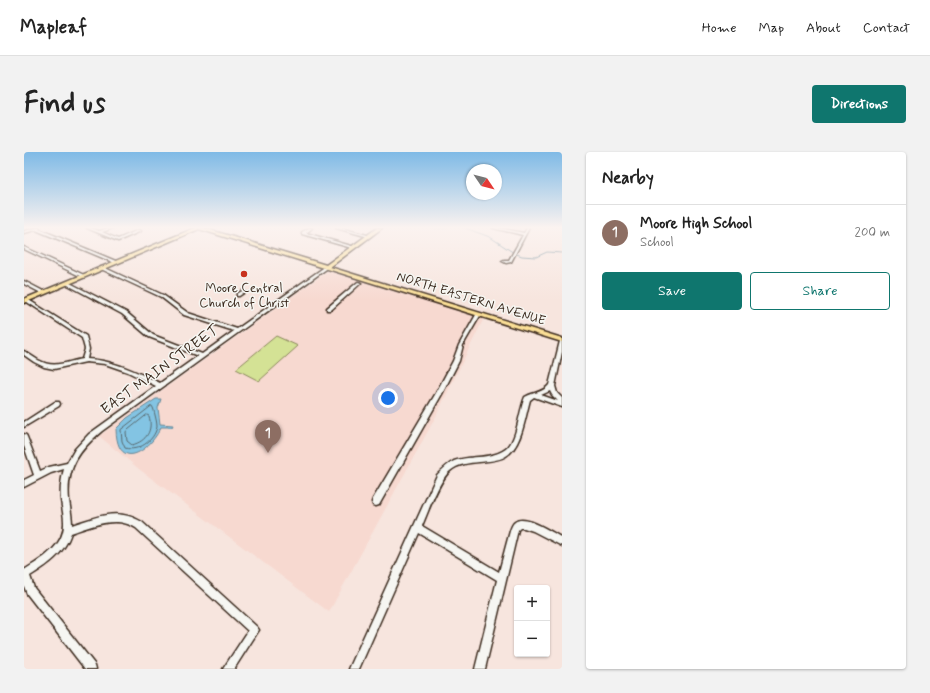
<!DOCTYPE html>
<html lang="en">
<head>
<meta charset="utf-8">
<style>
	body { margin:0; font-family:Mynerve,sans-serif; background:#f2f2f2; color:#222 }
	.controls { position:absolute; right:12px; bottom:12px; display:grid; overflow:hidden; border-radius:4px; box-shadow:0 1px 3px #0004 }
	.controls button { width:36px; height:36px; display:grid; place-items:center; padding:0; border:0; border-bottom:1px solid #e0e0e0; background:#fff; color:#222; font:20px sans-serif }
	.compass { position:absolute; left:442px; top:12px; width:36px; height:36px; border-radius:50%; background:#fff; box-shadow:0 1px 3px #0004; rotate:125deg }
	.you { position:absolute; left:364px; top:246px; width:14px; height:14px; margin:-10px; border:3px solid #fff; border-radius:50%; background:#1a73e8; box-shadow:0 0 0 6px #1a73e833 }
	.badge { display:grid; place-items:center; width:26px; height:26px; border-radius:50%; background:#0f766e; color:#fff; font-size:13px; font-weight:700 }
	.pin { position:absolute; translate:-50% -33px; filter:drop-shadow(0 1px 2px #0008) }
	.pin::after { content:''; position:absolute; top:21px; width:14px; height:12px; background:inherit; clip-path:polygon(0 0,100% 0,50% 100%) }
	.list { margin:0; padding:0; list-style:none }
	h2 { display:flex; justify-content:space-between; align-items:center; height:52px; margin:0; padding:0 16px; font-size:17px }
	h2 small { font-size:13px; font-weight:400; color:#767676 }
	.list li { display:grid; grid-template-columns:26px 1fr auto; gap:12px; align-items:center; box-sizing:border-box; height:56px; padding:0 16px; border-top:1px solid #e0e0e0 }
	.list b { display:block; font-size:15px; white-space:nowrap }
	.list p { margin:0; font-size:13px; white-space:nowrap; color:#767676 }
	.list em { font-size:13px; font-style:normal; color:#767676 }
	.actions { display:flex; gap:8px; padding:12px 16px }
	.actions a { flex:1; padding:9px 0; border:1px solid #0f766e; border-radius:4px; text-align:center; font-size:14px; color:#0f766e }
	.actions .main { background:#0f766e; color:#fff }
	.map { position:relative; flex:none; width:538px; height:517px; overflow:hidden; border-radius:4px }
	header { display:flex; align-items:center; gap:24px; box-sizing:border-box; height:56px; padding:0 20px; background:#fff; border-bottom:1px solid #e0e0e0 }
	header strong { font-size:19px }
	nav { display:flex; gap:22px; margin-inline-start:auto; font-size:14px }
	.intro { display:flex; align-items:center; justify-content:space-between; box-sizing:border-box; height:96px; padding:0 24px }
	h1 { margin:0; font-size:28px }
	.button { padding:10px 18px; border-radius:4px; background:#0f766e; color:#fff; font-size:14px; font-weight:700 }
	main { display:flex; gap:24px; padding:0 24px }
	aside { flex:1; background:#fff; border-radius:4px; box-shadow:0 1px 3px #0004 }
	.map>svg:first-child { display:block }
	.built { fill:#f7d9d0 }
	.green { fill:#d4e295; stroke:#88865a }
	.water { fill:#83c4e3; stroke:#668694 }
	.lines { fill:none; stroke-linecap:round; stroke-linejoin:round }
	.shore { stroke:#58686d; stroke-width:1 }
	.stream { stroke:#668694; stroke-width:1 }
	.minor-casing { stroke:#3b2a1e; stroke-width:3 }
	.major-casing { stroke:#3b2a1e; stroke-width:3 }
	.minor { fill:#f6f6f2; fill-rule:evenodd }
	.major { fill:#fbdf96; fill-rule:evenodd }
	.poi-dot { fill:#c8321e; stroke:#f6f6f2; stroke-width:1.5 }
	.labels { text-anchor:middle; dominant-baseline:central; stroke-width:3; stroke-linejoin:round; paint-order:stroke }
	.far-poi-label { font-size:13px; fill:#3b2a1e; stroke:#f6f6f2 }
	.far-street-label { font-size:13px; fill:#3b2a1e; stroke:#f6f6f2 }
	.street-label { font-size:15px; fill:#3b2a1e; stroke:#f6f6f2 }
</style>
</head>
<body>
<header>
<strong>Mapleaf</strong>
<nav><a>Home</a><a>Map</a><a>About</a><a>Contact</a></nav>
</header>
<div class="intro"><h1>Find us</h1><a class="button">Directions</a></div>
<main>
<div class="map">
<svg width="538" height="517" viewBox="0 0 538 517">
	<rect width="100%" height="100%" fill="#f7e5de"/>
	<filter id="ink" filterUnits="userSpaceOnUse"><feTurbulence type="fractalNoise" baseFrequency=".025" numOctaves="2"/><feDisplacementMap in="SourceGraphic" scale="8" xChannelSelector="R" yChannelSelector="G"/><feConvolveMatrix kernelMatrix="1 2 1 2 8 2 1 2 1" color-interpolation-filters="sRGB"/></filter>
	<g filter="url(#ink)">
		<polygon class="built" points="304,119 460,166 411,266 305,460 115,317 75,284"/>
		<polygon class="green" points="252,184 274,194 235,229 212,217"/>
		<path class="water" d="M132,247H137L134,256L136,272L149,273L148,275H137C125,301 93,320 92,277L103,266Z"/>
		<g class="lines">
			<g class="shore">
				<path d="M128,254C130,257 130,259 131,263C132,267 133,271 133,275C130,289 114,300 101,296L98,289L97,278Z"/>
				<path d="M123,263L125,264C129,278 123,289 108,293L103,289L102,280Z"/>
			</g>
			<g class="stream">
				<polyline points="410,76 423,76"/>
				<polyline points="441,76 466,85 490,101 498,104 512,105 523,100 538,101"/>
			</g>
			<g class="minor-casing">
				<g id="minor">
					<polygon points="12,76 16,76 15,77 94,110 91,111 12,78 0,81 0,79"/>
					<polygon points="63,76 67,76 75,79 85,76 89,76 78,80 94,87 114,78 117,79 94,89"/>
					<polygon points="285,76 288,76 282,81 331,95 328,96 278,82 278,80"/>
					<polygon points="312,76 317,76 347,84 345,85"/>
					<polygon points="469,76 475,76 500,81 503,76 505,76 487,110 482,111 478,109 480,108 485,108 499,83"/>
					<polygon points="0,95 60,123 61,124 58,125 0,97"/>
					<path d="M302,114L305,115L78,279C55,298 42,316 45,348C46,356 48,364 48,373C73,365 93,355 118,370L233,475L235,478L233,481L210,517H199L224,479L112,376C92,363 68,374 47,381C40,402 24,413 6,424L10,436L71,513L72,517H61L3,442L0,434V418C18,407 41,394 40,370C40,363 38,356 37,348C36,338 37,328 40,317L27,321L0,335V328L10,323L0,294V282L2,283L3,285L16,319L25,315L43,311L51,297L65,282L132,234L104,220L81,212L62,210L30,217L20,215L10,210L0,203V199C5,202 9,205 14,208C30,217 41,210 58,207L61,197L58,186L0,148L3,147L62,184L65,197L63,207C90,208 112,220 136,231L174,204L125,185L98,162L42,132V130H44L102,160L129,183L178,202L210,179L160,163L137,145L77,117V115H79L139,143L164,161L213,177Z"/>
					<polygon points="0,129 21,140 22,141 19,142 0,132"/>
					<polygon points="334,130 337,131 307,158 303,158 303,156"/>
					<polygon points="218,139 221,140 215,144 213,144 213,142"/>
					<polygon points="453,161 455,161 457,162 439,193 435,209 418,242 355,353 352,354 349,353 348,350 349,347 412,241 429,209 435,193"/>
					<path d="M538,187V200L531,234L533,241L538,246V255L510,245L506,248C501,265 498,294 482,304C474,309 464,309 455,310C445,311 434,312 426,319C415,328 404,360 398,374L475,420L486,379C487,376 488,372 491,370C501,362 528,380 538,386V394L509,379L500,376H496L494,378L461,517H451L473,428L395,381L335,517H325L413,323C419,317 423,313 430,309C446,303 471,308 484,295C494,284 495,259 501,245C509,240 519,241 525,233L536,189ZM526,239L528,243L534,249L517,243Z"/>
					<polygon points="31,250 35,250 36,252 35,254 0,275 0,270"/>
				</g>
			</g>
			<g class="major-casing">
				<polygon id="major" points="171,76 180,76 302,113 353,76 358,76 306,115 538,186 538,190 175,77 0,151 0,147"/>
			</g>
			<use href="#minor" class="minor"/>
			<use href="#major" class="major"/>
		</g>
	</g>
	<linearGradient id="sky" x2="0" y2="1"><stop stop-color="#7fbae6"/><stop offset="0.51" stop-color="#fbf3f0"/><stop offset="1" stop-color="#fbf3f0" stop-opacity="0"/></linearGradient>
	<rect width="538" height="148" fill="url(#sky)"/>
	<circle class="poi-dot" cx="220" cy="122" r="4"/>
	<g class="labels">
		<g class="far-poi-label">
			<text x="220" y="136">Moore Central<tspan x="220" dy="15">Church of Christ</tspan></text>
		</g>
		<g class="far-street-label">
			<text transform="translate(447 147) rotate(17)">NORTH EASTERN AVENUE</text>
		</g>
		<g class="street-label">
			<text transform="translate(136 218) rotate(-36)">EAST MAIN STREET</text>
		</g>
	</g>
</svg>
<div class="controls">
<button>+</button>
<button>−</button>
</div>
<svg class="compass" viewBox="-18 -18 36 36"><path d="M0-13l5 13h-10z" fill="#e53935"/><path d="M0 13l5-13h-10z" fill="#767676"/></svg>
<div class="you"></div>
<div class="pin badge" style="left:244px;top:301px;background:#8d6e63">1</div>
</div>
<aside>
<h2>Nearby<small></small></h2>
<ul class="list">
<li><span class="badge" style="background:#8d6e63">1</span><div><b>Moore High School</b><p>School</p></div><em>200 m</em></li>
</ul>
<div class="actions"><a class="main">Save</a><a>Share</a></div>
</aside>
</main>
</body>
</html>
